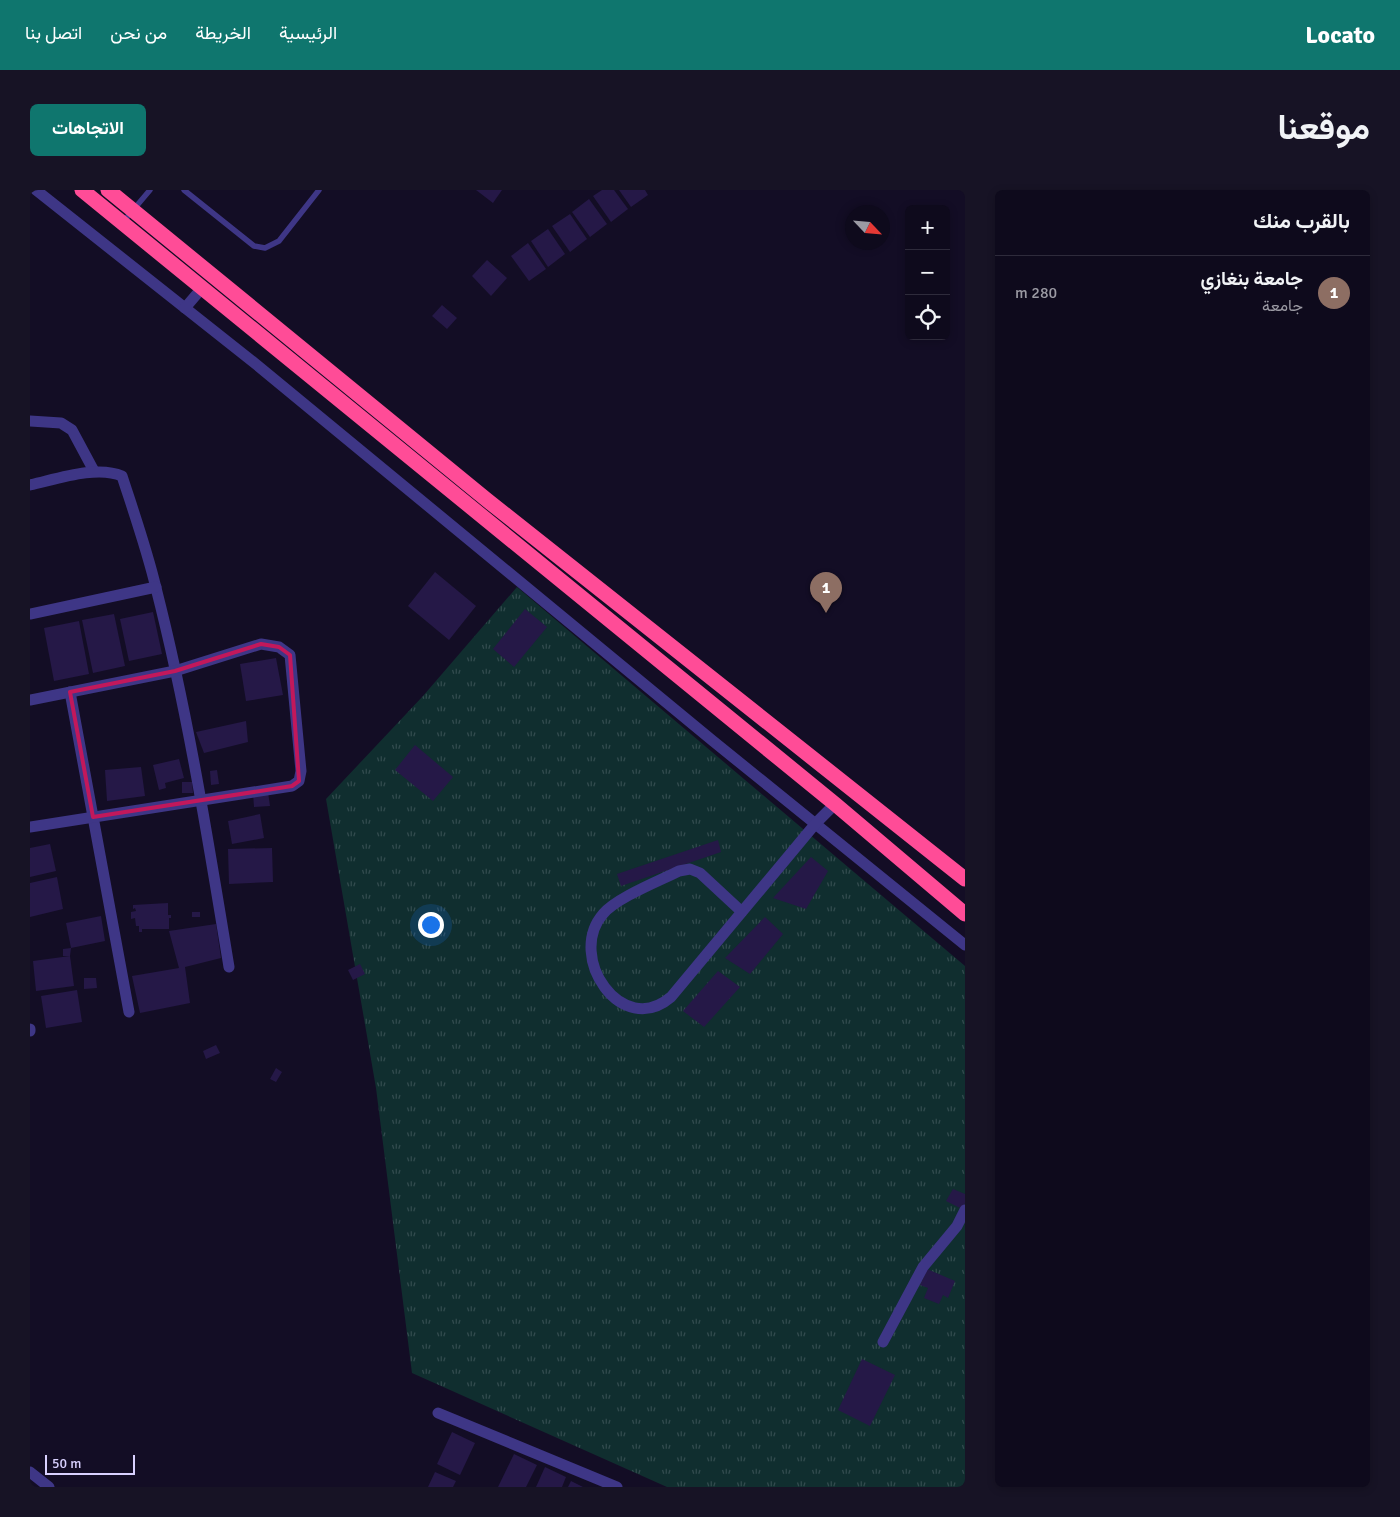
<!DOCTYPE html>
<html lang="ar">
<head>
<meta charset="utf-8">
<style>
	body { margin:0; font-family:Signika,Vazirmatn,sans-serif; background:#171325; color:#f1f3f6; direction:rtl }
	.controls { position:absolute; right:15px; top:15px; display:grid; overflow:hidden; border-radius:8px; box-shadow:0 2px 8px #0003 }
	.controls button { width:45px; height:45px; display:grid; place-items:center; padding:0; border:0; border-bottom:1px solid #2e2b3b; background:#0e0a1c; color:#f1f3f6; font:25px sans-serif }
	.compass { position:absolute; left:815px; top:15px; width:45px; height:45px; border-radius:50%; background:#0e0a1c; box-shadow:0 2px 8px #0003; rotate:116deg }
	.scale { position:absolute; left:15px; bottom:12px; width:90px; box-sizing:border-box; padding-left:5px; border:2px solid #d9d1ff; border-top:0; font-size:14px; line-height:18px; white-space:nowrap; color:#d9d1ff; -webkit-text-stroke:4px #130d25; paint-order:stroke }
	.you { position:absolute; left:400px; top:734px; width:18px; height:18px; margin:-12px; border:4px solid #fff; border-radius:50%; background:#1a73e8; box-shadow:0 0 0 8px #1a73e833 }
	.badge { display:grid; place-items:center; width:32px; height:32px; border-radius:50%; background:#0f766e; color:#fff; font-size:16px; font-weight:700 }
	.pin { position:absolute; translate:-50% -41px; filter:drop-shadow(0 1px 2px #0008) }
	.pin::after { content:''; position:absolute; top:26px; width:18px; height:15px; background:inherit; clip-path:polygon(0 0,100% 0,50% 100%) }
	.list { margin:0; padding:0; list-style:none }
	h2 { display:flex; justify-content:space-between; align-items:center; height:65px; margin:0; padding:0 20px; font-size:21px }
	h2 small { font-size:16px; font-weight:400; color:#9b9aa3 }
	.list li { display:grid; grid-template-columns:32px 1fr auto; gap:15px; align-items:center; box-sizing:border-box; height:75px; padding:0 20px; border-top:1px solid #2e2b3b }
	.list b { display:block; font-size:19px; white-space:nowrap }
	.list p { margin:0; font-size:16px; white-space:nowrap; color:#9b9aa3 }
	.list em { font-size:16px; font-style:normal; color:#9b9aa3 }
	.icon { flex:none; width:28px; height:28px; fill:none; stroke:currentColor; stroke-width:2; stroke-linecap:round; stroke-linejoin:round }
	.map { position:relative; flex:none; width:935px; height:1297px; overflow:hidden; direction:ltr; border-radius:8px }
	header { display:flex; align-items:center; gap:30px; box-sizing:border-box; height:70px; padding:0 25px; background:#0f766e; color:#fff }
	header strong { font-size:24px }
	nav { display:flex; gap:28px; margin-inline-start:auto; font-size:18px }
	.intro { display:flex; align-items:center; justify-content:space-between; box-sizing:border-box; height:120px; padding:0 30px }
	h1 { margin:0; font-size:35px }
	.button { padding:12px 22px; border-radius:8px; background:#0f766e; color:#fff; font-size:18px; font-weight:700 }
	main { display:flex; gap:30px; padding:0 30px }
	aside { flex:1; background:#0e0a1c; border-radius:8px; box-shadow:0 2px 8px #0003 }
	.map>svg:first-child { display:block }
	.grass { fill:url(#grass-tufts) }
	.building { fill:#251847 }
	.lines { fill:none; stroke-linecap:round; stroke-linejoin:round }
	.lane { stroke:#3e3686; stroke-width:5.5 }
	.street { stroke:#3e3686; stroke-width:11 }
	.highway { stroke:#ff4c97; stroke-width:15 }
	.marked { fill:none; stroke:#c2185b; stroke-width:4; stroke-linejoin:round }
</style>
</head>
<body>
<header>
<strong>Locato</strong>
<nav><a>الرئيسية</a><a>الخريطة</a><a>من نحن</a><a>اتصل بنا</a></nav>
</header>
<div class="intro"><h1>موقعنا</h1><a class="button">الاتجاهات</a></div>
<main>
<aside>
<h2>بالقرب منك<small></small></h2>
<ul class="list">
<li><span class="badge" style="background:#8d6e63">1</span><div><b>جامعة بنغازي</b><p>جامعة</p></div><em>280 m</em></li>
</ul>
</aside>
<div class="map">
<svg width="935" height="1297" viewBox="0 0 935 1297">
	<defs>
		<pattern id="grass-tufts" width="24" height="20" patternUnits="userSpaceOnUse" patternTransform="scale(1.25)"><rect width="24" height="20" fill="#102e2f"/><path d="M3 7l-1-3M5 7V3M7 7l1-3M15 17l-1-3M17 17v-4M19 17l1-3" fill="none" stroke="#324b4e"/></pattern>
	</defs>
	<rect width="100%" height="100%" fill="#130d25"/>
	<polygon class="grass" points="487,397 935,776 935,1297 637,1297 382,1183 346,898 296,609 393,506"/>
	<g class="building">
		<polygon points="446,0 472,0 463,13"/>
		<polygon points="572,0 584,0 598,19 581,32 563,6"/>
		<polygon points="589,0 615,0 618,5 601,17"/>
		<polygon points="559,9 577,34 560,47 542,22"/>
		<polygon points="540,24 557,49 540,62 522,36"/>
		<polygon points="518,39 535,64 518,77 501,51"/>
		<polygon points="498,53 516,79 499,91 481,66"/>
		<polygon points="457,70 477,88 461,106 442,86"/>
		<polygon points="412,115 427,128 417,139 402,126"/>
		<polygon points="405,382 446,416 419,450 378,416"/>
		<polygon points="495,419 517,437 484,477 463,459"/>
		<polygon points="123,422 132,464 99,471 90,429"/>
		<polygon points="84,424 95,476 63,483 52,430"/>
		<polygon points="49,431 59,484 24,491 14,438"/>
		<polygon points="246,468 253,505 216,511 210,474"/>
		<polygon points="216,531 218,552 174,563 166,542"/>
		<polygon points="385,555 423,587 403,611 365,580"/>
		<polygon points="149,569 154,588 135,593 136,598 129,600 123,575"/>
		<polygon points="111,577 115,606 77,611 75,580"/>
		<polygon points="187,580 189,594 181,595 180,581"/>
		<polygon points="152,592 162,592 163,603 152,603"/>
		<polygon points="238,602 240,616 224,617 223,603"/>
		<polygon points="230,624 234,648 202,654 198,631"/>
		<polygon points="688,650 691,662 591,696 587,684"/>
		<polygon points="20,654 26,681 0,687 0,658"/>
		<polygon points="242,658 243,692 199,694 198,659"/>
		<polygon points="781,667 798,681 776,719 743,708"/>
		<polygon points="27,687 33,719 0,727 0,693"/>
		<polygon points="138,713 138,725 141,725 141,728 139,728 139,739 112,739 112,742 109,742 109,736 106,736 105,728 101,729 101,722 106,721 105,718 103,719 103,715"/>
		<rect x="162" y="722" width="8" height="5"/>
		<polygon points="71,726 75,751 41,758 36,733"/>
		<polygon points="735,727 753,744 720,784 695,768"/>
		<polygon points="186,734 191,768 155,777 160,813 110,823 102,786 149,778 139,741"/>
		<polygon points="41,758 40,766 33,766 33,759"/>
		<polygon points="40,766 44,796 6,801 3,771"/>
		<polygon points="330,774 335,784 323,790 318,780"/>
		<polygon points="688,781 710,797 674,837 653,821"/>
		<polygon points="54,788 66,788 67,798 54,799"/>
		<polygon points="47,800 52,832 16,838 11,806"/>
		<polygon points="186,855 190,863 176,869 173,861"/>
		<polygon points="246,878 252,882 246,892 240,889"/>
		<polygon points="923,999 935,1004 935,1013 932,1019 916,1011"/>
		<polygon points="897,1079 925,1091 918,1108 913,1105 909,1114 894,1108 898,1098 890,1095"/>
		<polygon points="832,1169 865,1185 840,1236 808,1220"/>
		<polygon points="422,1242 445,1253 430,1285 407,1274"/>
		<polygon points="484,1264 507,1275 496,1297 468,1297"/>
		<polygon points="515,1277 536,1287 532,1297 506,1297"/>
		<polygon points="405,1282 426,1291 423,1297 398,1297"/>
		<polygon points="541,1291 553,1297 538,1297"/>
	</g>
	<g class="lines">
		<g class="lane">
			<polyline points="154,0 224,56 235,58 249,51 289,0"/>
			<polyline points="93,32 120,0"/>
		</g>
		<g class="street">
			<polyline points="6,0 227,175 683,551 935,755"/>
			<polyline points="155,118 172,98"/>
			<polyline points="0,231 31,233 42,240 64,281"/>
			<path d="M0,295C27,289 67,275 92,286C104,323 117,360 126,398C158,523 178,650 199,777"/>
			<polyline points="0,424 126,397"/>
			<polyline points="40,502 99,822"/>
			<polyline points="0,510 145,481 231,454 249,457 260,465 271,581 269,591 262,596 0,637"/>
			<path d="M712,722L670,683L660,679L649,681C629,691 586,708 573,724C536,767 592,849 641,807L786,633L805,614"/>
			<polyline points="0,839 0,841"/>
			<polyline points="853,1152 893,1077 927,1036 935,1020"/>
			<polyline points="408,1223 587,1297"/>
			<polyline points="0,1282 19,1297"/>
		</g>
		<g class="highway">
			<polyline points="52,0 805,614 935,724"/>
			<polyline points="78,0 457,310 935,689"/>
		</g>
	</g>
	<path class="marked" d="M231,454L249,457L260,465L269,591L262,596L63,627L40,502L145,481Z"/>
</svg>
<div class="controls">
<button>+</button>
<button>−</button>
<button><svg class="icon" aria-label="locate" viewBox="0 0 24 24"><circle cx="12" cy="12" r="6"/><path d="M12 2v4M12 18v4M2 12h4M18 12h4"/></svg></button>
</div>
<svg class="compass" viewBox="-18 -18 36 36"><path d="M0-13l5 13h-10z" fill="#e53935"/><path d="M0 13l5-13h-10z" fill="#9b9aa3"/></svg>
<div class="scale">50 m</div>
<div class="you"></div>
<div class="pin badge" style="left:796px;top:423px;background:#8d6e63">1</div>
</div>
</main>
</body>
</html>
